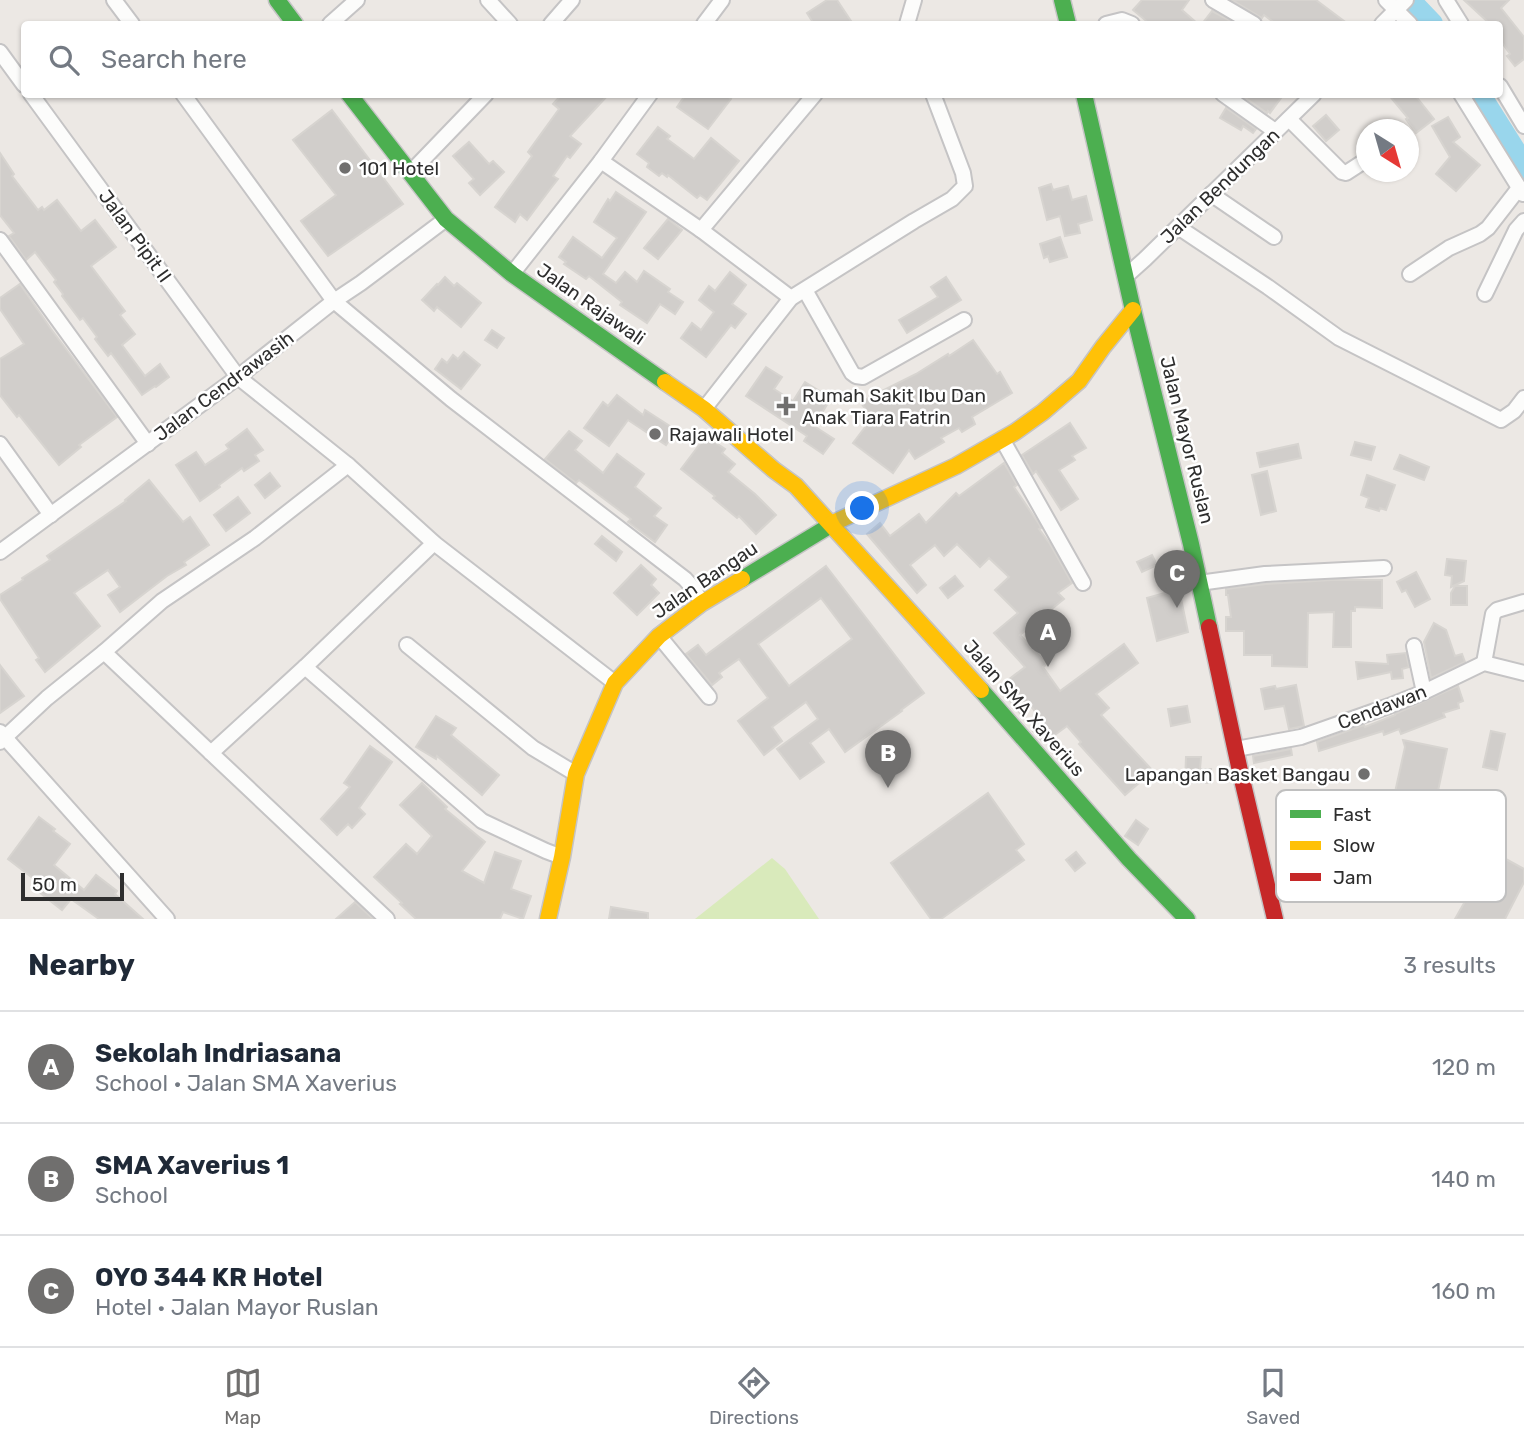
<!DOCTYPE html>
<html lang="en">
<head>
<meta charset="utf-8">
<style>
	body { margin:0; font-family:Rubik,sans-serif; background:#f2f2f3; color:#1f2937 }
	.compass { position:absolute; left:1356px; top:119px; width:63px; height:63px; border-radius:50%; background:#fff; box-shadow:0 2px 5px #0004; rotate:143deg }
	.scale { position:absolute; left:21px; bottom:18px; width:103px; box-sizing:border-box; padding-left:7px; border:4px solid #2e2e2e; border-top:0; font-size:19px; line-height:24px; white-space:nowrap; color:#2e2e2e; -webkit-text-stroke:5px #fff; paint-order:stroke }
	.you { position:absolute; left:863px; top:509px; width:24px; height:24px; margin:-18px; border:5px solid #fff; border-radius:50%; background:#1a73e8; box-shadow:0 0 0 10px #1a73e833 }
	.badge { display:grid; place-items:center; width:46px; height:46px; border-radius:50%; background:#706f6e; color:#fff; font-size:23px; font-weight:700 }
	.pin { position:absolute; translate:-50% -58px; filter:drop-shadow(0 2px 4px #0008) }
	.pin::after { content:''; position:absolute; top:37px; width:24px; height:21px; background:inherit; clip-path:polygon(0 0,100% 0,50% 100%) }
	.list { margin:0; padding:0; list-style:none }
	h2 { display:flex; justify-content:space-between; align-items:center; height:91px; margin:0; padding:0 28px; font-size:30px }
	h2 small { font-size:23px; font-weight:400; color:#747a83 }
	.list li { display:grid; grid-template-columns:46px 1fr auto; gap:21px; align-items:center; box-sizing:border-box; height:112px; padding:0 28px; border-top:2px solid #e0e1e3 }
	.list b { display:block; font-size:26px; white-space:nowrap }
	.list p { margin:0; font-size:23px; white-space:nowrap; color:#747a83 }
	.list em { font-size:23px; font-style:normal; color:#747a83 }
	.icon { flex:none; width:38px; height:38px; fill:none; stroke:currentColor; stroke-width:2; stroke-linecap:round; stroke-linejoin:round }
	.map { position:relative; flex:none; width:1524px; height:919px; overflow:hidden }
	.search { position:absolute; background:#fff; box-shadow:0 2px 5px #0004; left:21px; right:21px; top:21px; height:77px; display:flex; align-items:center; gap:18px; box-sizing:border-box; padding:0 24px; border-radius:7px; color:#747a83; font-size:26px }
	.sheet { height:427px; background:#fff }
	nav { display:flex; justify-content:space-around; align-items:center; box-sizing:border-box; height:98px; border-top:2px solid #e0e1e3; background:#fff; font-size:19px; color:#747a83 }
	nav a { display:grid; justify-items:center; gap:4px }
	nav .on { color:#706f6e }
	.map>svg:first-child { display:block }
	.pitch { fill:#d9eabb }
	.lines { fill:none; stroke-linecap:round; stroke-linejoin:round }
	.river { stroke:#99d6ec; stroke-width:24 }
	.building { fill:#d1cecb; stroke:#d7d4d0; stroke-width:2; fill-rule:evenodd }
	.street-casing { stroke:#c5c4c5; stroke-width:18 }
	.fast-casing { stroke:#c5c4c5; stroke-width:19 }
	.slow-casing { stroke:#c5c4c5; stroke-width:19 }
	.jam-casing { stroke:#c5c4c5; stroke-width:19 }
	.street { stroke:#fcfcfb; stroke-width:14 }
	.fast { stroke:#4caf50; stroke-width:16 }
	.slow { stroke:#ffc107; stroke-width:16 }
	.jam { stroke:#c62828; stroke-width:16 }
	.poi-dot { fill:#706f6e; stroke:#fff; stroke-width:2.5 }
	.labels { text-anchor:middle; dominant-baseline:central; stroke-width:5; stroke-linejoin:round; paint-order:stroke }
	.poi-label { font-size:19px; fill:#2e2e2e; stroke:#fff; text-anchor:start }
	.street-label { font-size:19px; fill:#2e2e2e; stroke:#fff }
	.key { fill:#fff; stroke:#c0c0c0; stroke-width:2 }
	.key-label { font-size:19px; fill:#2e2e2e }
</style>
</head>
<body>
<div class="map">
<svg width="1524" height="919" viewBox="0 0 1524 919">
	<rect width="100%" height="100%" fill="#ece8e4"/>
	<polygon class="pitch" points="772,858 785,869 819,919 695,919"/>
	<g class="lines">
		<g class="river">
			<polyline points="1408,0 1431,24"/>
			<polyline points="1478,94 1524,167"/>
		</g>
	</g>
	<g class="building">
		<polygon points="827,0 837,0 853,24 814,24 807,13"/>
		<polygon points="1142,0 1189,0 1182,10 1198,24 1150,24 1133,10"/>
		<polygon points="1232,0 1316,0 1348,24 1276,24 1264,15 1262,18"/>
		<polygon points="1464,0 1509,0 1501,8 1524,37 1524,59 1515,66 1507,56 1510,54 1500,40 1500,24 1490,24"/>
		<polygon points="1212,11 1236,24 1202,24"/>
		<polygon points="562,94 609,94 570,136 581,144 570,158 567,156 553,176 558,179 551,188 527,220 520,214 515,222 495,207 532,156 528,152 559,109 553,104"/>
		<polygon points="686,94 725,94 731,99 708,129 677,107"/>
		<polygon points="1240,94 1284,94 1270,113 1268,111 1267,113"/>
		<polygon points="1388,94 1414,94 1434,119 1416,133 1406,119 1408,118"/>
		<polygon points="1226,108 1256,129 1253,133 1243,126 1241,130 1220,118"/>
		<polygon points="332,110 403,204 328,256 301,221 336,195 293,140"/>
		<polygon points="1326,115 1339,130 1326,141 1313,126"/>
		<polygon points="1448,117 1460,137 1453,142 1480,165 1456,191 1436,174 1450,157 1432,126"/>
		<polygon points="658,127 670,136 667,139 694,159 711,138 739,161 707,200 700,195 697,198 668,175 667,177 662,173 659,176 647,167 649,163 637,154"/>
		<polygon points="469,142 489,164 493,161 504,172 480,195 469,183 474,179 453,156"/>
		<polygon points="0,153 14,174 12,176 38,210 42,207 44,210 57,200 81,231 95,220 116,247 91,266 125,311 120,315 135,334 122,345 145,376 160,364 169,377 156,387 155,386 142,395 111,353 108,356 95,339 97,337 83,318 80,320 62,296 63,294 54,282 56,280 35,252 26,260 9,236 14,233 0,215"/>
		<polygon points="1051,184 1053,190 1068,186 1072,200 1086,196 1092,220 1078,224 1080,233 1065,236 1060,216 1047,220 1039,188"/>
		<polygon points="616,192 646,212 603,274 616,283 625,272 637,282 644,271 670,289 668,292 683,302 675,314 660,304 647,323 620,305 622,302 589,276 586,279 564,264 566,262 559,257 573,237 602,258 617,238 594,222 608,199 610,201"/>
		<polygon points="668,219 682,230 658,259 644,248"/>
		<polygon points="1060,237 1067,257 1050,262 1048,256 1044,258 1040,244"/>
		<polygon points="730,272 746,285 732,304 746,314 735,328 731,325 706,357 681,338 692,323 701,330 714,312 699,300 709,286 715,291"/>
		<polygon points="445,277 454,286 457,283 481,303 461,327 437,307 434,311 422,300 437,284 438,285"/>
		<polygon points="946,277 961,300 907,333 899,320 938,297 931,287"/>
		<polygon points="20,284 51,329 117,417 79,445 81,447 59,465 19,415 17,417 0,395 0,359 24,344 0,309 0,298"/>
		<polygon points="492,330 504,338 497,348 485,340"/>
		<polygon points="973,340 997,374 1000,372 1012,393 972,417 975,424 962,432 959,428 941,438 944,442 915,459 909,450 893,473 853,443 872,418 861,403 881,390 882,391 916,374 948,354 949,356"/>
		<polygon points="464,352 480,365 461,389 435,369 442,359 447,363 453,355 458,359"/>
		<polygon points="766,367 782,377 774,389 793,401 805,382 831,398 814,426 834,439 823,454 804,441 807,436 746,396"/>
		<polygon points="617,395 643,415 645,410 676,430 666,445 628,420 609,446 584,428 603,402 608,406"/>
		<polygon points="1070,423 1086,448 1072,456 1075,460 1059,470 1078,499 1061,510 1036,471 1033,474 1022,455"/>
		<polygon points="247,429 263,450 255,455 259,461 244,471 242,468 219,485 220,487 200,501 176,465 196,452 205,465 229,449 226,445"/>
		<polygon points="569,431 582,441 575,450 603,473 617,454 644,474 635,487 661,508 654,516 667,525 655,542 628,522 631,519 579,480 576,483 545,459"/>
		<polygon points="706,436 725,449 722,453 735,464 728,472 755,494 776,515 756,534 739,516 737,518 713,498 715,496 681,469"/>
		<polygon points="1355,442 1375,447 1371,460 1351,455"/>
		<polygon points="1298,444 1301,458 1260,467 1257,453"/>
		<polygon points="1400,455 1429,467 1424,480 1394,469"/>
		<polygon points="1004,463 1017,485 1014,487 1039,524 1041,528 1039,529 1050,544 1072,583 1058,593 1064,599 1020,635 1047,664 1043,667 1060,691 1124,644 1138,663 1096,694 1109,708 1101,715 1153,771 1125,795 1079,744 1081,742 1067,726 1044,743 1033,731 1044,722 1030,705 1020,713 999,687 1025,667 994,633 1018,613 995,590 1009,577 989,558 980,567 957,544 944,556 935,545 910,565 926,585 917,593 867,534 880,523 890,536 919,514 926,523 956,493 959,496"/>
		<polygon points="1267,471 1276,511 1261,515 1252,475"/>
		<polygon points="270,473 280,486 265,498 255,485"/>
		<polygon points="1367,475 1395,485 1386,510 1380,508 1379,511 1366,507 1369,498 1361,495"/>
		<polygon points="149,480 183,522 190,517 209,545 184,562 186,565 167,576 120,612 108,595 120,587 108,570 74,593 100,626 45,672 36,660 39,658 0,599 0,595 23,580 22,578 50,560 47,556 126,501 125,500"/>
		<polygon points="238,497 250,513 226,531 214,515"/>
		<polygon points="602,536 622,552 616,561 595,544"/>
		<polygon points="1152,555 1157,565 1142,572 1137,562"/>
		<polygon points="1447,559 1466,561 1464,581 1451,587 1452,576 1445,575"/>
		<polygon points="641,565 656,579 651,585 659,593 637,615 614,593"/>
		<path d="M826,566L924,693L901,710L902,711L845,752L829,729L810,743L824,762L800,779L777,749L818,719L806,702L772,727L782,741L764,755L738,721L768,698L739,659L719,673L722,677L712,685L686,654L698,645L706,655ZM821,598L852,639L789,686L758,644Z"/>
		<polygon points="1416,572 1430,599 1415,607 1406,590 1402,592 1397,582"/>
		<polygon points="955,576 963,586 948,598 940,588"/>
		<polygon points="1332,580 1382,580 1382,608 1355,607 1355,611 1351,611 1351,647 1333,647 1334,612 1308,613 1307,667 1272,666 1272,655 1244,655 1244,631 1226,631 1226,617 1231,617 1228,595 1226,595 1226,589 1266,584"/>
		<polygon points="1455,586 1467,586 1467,605 1451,605 1451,593"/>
		<polygon points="1179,589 1188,632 1157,641 1147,598"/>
		<polygon points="1434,623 1446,630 1455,656 1462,654 1465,662 1431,678 1424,642"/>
		<polygon points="1406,653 1409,667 1402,669 1403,678 1392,679 1391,672 1358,679 1356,662 1388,664 1387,655"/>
		<polygon points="0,665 24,696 0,713"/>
		<polygon points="1296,685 1304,726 1289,729 1284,706 1265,709 1261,689 1275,686 1276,689"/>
		<polygon points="1458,686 1463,701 1458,703 1459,708 1443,713 1445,717 1401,734 1399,729 1384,735 1383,731 1319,751 1317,742 1364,725 1365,727 1395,715 1395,714"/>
		<polygon points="1187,706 1190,722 1171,726 1168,709"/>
		<polygon points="436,716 456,728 451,735 499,775 482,795 437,756 436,759 416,747"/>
		<polygon points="1491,731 1505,734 1497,770 1483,767"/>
		<polygon points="1403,740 1447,749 1433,814 1392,806 1405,747"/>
		<polygon points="370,746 392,762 359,808 365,814 352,828 348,824 337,835 321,819 350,787 344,783"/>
		<polygon points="1291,749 1292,755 1254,763 1253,756"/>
		<polygon points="1186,757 1201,757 1200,769 1211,769 1210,783 1185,782"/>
		<polygon points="422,783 447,807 445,809 485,842 462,871 484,883 495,852 521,861 511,889 531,896 523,919 503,912 500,919 416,919 400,904 402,903 374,877 406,844 417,854 432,836 400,805"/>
		<polygon points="988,793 1024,844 1016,850 1024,860 941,919 931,919 891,863"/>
		<polygon points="39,817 55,829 53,831 70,844 54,865 84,890 96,875 117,891 115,894 143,919 99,919 71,899 62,910 39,892 43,886 8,859"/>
		<polygon points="1136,820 1148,829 1138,845 1125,836"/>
		<polygon points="1076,852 1085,863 1075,871 1066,860"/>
		<polygon points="1493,852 1524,869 1524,882 1505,919 1455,919"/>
		<polygon points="355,902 373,919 336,919"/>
		<polygon points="611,907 648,913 648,919 609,919"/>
	</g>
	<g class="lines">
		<g class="street-casing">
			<g id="street">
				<polyline points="114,0 132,24"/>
				<polyline points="488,0 510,24"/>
				<polyline points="1213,0 1254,24"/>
				<polyline points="1386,0 1410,24"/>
				<polyline points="1446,0 1461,24"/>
				<polyline points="330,24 357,0"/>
				<polyline points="551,24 572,0"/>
				<polyline points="704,24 722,0"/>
				<polyline points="907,24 914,0"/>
				<polyline points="1106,24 1122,20 1132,24"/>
				<polyline points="1382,24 1406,0"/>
				<polyline points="0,52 24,85"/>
				<polyline points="1500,86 1524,126"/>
				<polyline points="31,94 238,377 348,465 434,543 615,683"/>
				<polyline points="183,94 334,301 451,399 685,579 693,588 702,603"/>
				<polyline points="1223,94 1275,131"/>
				<polyline points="1461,94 1523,194"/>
				<polyline points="1289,119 1342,172 1346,173 1366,160"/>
				<polyline points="601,161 701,230 815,94"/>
				<polyline points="410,173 486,94"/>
				<polyline points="1211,194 1274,237"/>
				<polyline points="1178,227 1268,287 1339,338 1501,420 1514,411 1524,398"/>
				<polyline points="701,230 791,298"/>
				<polyline points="0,240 148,444"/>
				<polyline points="512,274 601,161 650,94"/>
				<polyline points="1410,274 1449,248 1480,234 1488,228 1519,188"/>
				<polyline points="1126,276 1145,259 1314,94"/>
				<polyline points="805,290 852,373 856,376 863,377 964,320"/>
				<polyline points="1485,294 1516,230 1524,221"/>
				<polyline points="704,409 791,298 914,221 952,199 965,186 963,173 933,94"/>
				<polyline points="1002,439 1083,583"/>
				<polyline points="0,444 51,515"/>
				<polyline points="434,543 305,667 482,821 546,851 562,857"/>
				<polyline points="0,552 238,377 334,301 361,283 446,219"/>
				<polyline points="1199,583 1265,574 1384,568"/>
				<polyline points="659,636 709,697"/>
				<polyline points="407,645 533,748 576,774"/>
				<polyline points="1414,646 1424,692"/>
				<polyline points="104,652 211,753"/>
				<polyline points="1484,663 1493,614 1497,610 1524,602"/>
				<polyline points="305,667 211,753 387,919"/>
				<polyline points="0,732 167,919"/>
				<polyline points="0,742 47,698 104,652 162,601 255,538 348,465"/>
				<polyline points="1236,749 1301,737 1389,706 1424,692 1484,663 1524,673"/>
			</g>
		</g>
		<g class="fast-casing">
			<g id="fast">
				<polyline points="277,0 295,24"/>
				<polyline points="1062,0 1068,24"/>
				<polyline points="349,94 446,219 512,274 665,382"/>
				<polyline points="1084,94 1133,310 1191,544 1209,627"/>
				<polyline points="742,579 826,528"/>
				<polyline points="981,690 1129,859 1187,919"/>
			</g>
		</g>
		<g class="slow-casing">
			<g id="slow">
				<polyline points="665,382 704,409 774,470 796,486 981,690"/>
				<polyline points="831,524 956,466 1015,432 1043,412 1079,381 1103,347 1133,310"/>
				<polyline points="548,919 562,857 576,774 615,683 659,636 702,603 742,579"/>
			</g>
		</g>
		<g class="jam-casing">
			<polyline id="jam" points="1209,627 1240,771 1275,919"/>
		</g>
		<use href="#street" class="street"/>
		<use href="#fast" class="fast"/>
		<use href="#slow" class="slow"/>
		<use href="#jam" class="jam"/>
	</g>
	<g class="poi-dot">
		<circle cx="345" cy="168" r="7"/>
		<path d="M782.5 395.5h7v7h7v7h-7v7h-7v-7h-7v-7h7z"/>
		<circle cx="655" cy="434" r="7"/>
		<circle cx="1364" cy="774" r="7"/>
	</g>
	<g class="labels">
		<g class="poi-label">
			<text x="359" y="168">101 Hotel</text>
			<text x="802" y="395">Rumah Sakit Ibu Dan<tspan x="802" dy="22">Anak Tiara Fatrin</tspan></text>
			<text x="669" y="434">Rajawali Hotel</text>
			<text x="1350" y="774" text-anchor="end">Lapangan Basket Bangau</text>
		</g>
		<g class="street-label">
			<text transform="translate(1220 186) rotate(-44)">Jalan Bendungan</text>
			<text transform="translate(135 236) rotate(54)">Jalan Pipit II</text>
			<text transform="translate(591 304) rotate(35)">Jalan Rajawali</text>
			<text transform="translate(224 386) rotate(-37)">Jalan Cendrawasih</text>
			<text transform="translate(1187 440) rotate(76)">Jalan Mayor Ruslan</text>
			<text transform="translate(705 580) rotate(-34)">Jalan Bangau</text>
			<text transform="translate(1382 707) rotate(-21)">Cendawan</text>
			<text transform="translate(1024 708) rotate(49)">Jalan SMA Xaverius</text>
		</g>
	</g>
	<rect x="1276" y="790" width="230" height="112" rx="10" class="key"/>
	<rect x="1290" y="810" width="31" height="8" fill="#4caf50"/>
	<rect x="1290" y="841" width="31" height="9" fill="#ffc107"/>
	<rect x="1290" y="873" width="31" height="8" fill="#c62828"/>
	<g class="key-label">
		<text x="1333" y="821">Fast</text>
		<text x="1333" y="852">Slow</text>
		<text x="1333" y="884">Jam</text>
	</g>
</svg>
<svg class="compass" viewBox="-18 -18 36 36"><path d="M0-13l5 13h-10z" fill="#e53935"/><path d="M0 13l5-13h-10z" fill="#747a83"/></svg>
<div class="scale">50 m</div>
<div class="you"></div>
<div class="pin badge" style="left:1048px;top:667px">A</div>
<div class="pin badge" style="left:888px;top:788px">B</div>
<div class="pin badge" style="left:1177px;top:608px">C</div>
<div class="search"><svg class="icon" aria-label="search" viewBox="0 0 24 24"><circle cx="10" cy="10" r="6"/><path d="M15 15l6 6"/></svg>Search here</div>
</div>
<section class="sheet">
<h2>Nearby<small>3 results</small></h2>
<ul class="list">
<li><span class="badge">A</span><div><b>Sekolah Indriasana</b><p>School · Jalan SMA Xaverius</p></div><em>120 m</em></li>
<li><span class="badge">B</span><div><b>SMA Xaverius 1</b><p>School</p></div><em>140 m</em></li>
<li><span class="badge">C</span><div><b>OYO 344 KR Hotel</b><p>Hotel · Jalan Mayor Ruslan</p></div><em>160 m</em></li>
</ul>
</section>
<nav>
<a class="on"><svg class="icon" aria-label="map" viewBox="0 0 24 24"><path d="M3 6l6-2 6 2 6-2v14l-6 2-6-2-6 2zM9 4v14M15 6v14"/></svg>Map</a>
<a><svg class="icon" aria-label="directions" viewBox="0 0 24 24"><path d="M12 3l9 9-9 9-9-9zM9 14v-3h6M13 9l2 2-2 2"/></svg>Directions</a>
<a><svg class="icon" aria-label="saved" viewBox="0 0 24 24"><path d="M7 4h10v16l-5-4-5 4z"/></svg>Saved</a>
</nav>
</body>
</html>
